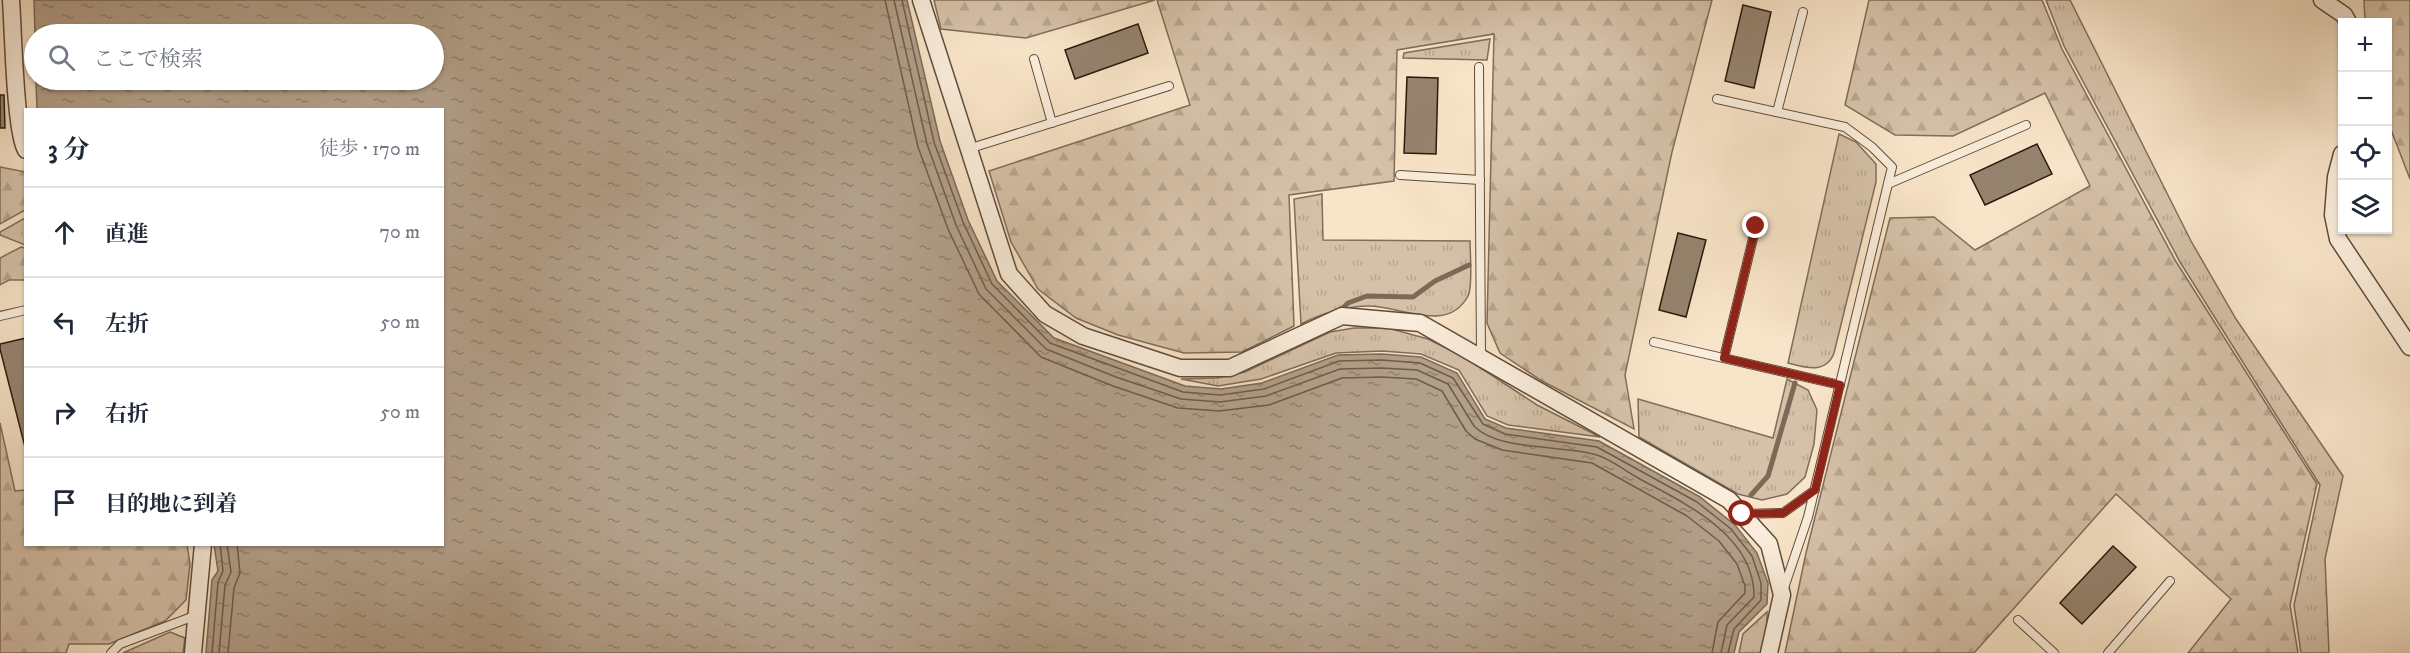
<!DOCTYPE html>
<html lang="ja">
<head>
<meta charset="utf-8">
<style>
	body { margin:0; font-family:"IM FELL DW Pica","Noto Serif JP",serif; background:#f6f6f7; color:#1f2937 }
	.controls { position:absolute; right:18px; top:18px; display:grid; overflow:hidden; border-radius:0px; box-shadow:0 2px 4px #0004 }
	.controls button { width:54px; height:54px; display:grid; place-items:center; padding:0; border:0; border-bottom:2px solid #e0e1e3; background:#fff; color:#1f2937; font:30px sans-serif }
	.stop { position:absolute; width:18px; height:18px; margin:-14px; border:4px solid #8f2418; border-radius:50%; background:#fff }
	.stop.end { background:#8f2418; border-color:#fff; box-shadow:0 2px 6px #0008 }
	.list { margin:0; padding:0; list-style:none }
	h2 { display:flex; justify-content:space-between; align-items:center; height:78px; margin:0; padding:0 24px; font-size:26px }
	h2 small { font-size:20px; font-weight:400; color:#747a83 }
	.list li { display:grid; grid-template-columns:39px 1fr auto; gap:18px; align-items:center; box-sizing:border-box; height:90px; padding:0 24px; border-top:2px solid #e0e1e3 }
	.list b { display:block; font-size:22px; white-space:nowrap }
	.list em { font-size:20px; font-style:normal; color:#747a83 }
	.icon { flex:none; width:33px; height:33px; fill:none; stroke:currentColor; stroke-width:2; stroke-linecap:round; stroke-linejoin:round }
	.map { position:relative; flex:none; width:2410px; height:653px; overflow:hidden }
	.search { position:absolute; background:#fff; box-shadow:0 2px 4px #0004; left:24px; top:24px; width:420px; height:66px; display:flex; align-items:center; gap:15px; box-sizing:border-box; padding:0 21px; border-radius:33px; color:#747a83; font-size:22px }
	.panel { position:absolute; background:#fff; box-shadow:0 2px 4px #0004; left:24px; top:108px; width:420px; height:438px; border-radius:0px }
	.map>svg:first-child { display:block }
	.grass { fill:url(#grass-tufts); stroke:#806d5a; stroke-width:1.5 }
	.forest { fill:url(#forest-firs); stroke:#806d5a; stroke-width:1.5 }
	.water { fill:url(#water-ripples); stroke:#7c6956; stroke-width:1.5 }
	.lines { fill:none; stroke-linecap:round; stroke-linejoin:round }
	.shore { stroke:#6e5c4a; stroke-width:1.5 }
	.stream { stroke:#7c6956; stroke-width:5 }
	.building { fill:#95836e; stroke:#2a190c; stroke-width:1.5 }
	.lane-casing { stroke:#5e4c3b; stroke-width:10 }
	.street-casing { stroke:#5e4c3b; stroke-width:19 }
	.lane { stroke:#faeddb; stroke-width:8 }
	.street { stroke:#faeddb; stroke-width:16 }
	.route { stroke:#8f2418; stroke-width:8 }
</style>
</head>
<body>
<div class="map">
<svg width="2410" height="653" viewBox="0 0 2410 653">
	<defs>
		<pattern id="grass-tufts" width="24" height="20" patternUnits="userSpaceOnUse" patternTransform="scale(1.5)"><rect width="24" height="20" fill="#d5c1a8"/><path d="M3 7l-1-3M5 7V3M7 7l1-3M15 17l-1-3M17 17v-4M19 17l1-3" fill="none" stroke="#b7a58f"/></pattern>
		<pattern id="forest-firs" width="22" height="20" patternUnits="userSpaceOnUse" patternTransform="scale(1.5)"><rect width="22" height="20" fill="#d5c1a8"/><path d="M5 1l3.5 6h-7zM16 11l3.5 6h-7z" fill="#b7a58f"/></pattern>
		<pattern id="water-ripples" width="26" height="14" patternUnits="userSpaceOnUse" patternTransform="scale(1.5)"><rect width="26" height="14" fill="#b29f88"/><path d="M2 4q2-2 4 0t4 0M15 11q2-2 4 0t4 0" fill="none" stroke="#91816e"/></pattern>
	</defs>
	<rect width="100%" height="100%" fill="#f8e4c8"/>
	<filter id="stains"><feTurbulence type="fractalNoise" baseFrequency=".00333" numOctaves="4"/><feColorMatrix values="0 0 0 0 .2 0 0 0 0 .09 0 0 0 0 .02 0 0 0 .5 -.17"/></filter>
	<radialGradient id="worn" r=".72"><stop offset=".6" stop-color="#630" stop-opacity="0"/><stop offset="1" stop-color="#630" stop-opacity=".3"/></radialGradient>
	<g class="grass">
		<polygon points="2046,0 2070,0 2191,241 2236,319 2343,476 2325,559 2329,653 2301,653 2294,605 2320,485 2180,262 2064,46"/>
		<polygon points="1490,39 1487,60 1403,58 1404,53"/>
		<path d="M1839,134L1856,142L1876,164V182L1834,353C1826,374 1806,368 1788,363Z"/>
		<path d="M1322,194L1323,240L1470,241C1470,253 1473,287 1468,296C1447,335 1400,305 1367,306C1343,307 1322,313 1301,324L1294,199Z"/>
		<polygon points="25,218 25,245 0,235 0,232"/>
		<polygon points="1354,328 1388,328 1428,339 1464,357 1537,405 1600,437 1508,425 1487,416 1459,370 1421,354 1382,351 1336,353 1261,379 1218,386 1181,379 1217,378 1245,372 1330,332"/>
		<polygon points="1787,379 1808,390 1817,410 1814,444 1805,477 1787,494 1762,500 1738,494 1639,437 1638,399 1773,438"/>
		<polygon points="1767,612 1767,630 1761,653 1739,653 1743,634"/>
		<polygon points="170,632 185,638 183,653 123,653"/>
	</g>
	<g class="forest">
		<polygon points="934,0 1155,0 1026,38 941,29"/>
		<polygon points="1157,0 1712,0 1672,152 1625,375 1634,429 1542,381 1500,353 1487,323 1494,34 1397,50 1394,181 1289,195 1294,326 1242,352 1184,353 1118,335 1076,318 1038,289 1011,242 989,171 1190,105"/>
		<polygon points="1869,0 2042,0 2062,49 2175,260 2317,484 2290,605 2298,653 2188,653 2231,599 2116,494 1974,653 1785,653 1806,553 1890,218 1934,217 1975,250 2090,186 2045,93 1953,136 1895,135 1845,105"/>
		<polygon points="2364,0 2410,0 2410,179 2388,122 2388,22 2365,22"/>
		<polygon points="0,167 26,172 25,210 0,224"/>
		<polygon points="21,247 25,248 25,280 9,280 0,285 0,258"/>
		<polygon points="0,423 15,491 25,490 26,544 187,545 190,564 186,600 165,621 109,644 69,644 66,653 0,653"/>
	</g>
	<polygon class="water" points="34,0 907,0 940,141 968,220 997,281 1054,338 1185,386 1221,389 1262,383 1338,355 1382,354 1421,357 1457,373 1485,419 1506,428 1599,441 1700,497 1735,525 1757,553 1768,583 1767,604 1739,632 1734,653 206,653 212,580 218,571 214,545 442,544 442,110 37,109 36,80 434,80 434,34 35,34"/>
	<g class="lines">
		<g class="shore">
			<polyline points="885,0 918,147 948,229 979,294 1041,357 1113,386 1178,408 1219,411 1269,405 1342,378 1382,377 1416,379 1442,391 1466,431 1475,439 1502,450 1592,463 1687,516 1719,541 1737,564 1745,586 1745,593 1718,622 1712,653"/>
			<path d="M894,0L927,144L956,225L986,289L1046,349L1116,377L1181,399L1220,402L1266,396L1340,369L1382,368L1417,370L1448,384L1474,426C1498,451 1560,445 1593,454C1608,457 1624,470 1638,478C1684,503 1755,535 1754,597L1727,625L1721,653"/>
			<polyline points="902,0 934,142 963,222 992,284 1050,343 1183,392 1220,395 1264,389 1339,361 1382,360 1420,363 1453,378 1483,424 1505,434 1597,447 1697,502 1731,529 1752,556 1761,583 1761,600 1734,629 1728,653"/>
			<polyline points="212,653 218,582 223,571 220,544"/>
			<polyline points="219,653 225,585 231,572 227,544"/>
			<polyline points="228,653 234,588 240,573 237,544"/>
		</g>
		<g class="stream">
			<polyline points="1341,310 1348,303 1367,296 1413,297 1435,281 1469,265"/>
			<polyline points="1751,495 1768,476 1795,383"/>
		</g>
	</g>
	<g class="building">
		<polygon points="1743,5 1771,12 1754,88 1725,81"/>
		<polygon points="1138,24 1148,53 1075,79 1065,50"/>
		<polygon points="1407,77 1438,78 1436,154 1404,153"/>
		<polygon points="0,95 4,95 5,128 0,128"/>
		<polygon points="2037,144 2052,174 1985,205 1970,175"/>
		<polygon points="1678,233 1706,240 1686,317 1659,310"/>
		<polygon points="26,338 26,451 0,349 0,344"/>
		<polygon points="2113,546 2136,567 2082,624 2060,603"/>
	</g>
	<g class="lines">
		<g class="lane-casing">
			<g id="lane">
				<polyline points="1034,59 1052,123"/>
				<polyline points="1479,67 1481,356"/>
				<polyline points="1717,99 1845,127 1872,147 1892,167 1808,517 1784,588"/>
				<polyline points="1777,112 1803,12"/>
				<polyline points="968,149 1169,86"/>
				<polyline points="1400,175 1480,180"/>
				<polyline points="1888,184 2026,125"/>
				<polyline points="0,316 26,310"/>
				<polyline points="1654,342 1840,385"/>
				<polyline points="1724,358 1756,226"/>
				<polyline points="1743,514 1783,513 1815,490"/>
				<polyline points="2018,620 2054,653"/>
				<polyline points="111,653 120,644 197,615"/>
				<polyline points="2108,653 2170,581"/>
			</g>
		</g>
		<g class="street-casing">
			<g id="street">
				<path d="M11,0C13,26 15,134 26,150"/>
				<polyline points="921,0 1009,274 1045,314 1083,336 1180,368 1230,368 1342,316 1420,323 1729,500 1769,544 1782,595 1769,653"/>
				<polyline points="2322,0 2344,15 2348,22"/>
				<polyline points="2342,154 2336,177 2333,215 2338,239 2410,347"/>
				<polyline points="193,653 203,544"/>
			</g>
		</g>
		<use href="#lane" class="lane"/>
		<use href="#street" class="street"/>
	</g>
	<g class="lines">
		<polyline class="route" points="1742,514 1783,513 1815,490 1840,385 1724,358 1756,226"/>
	</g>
	<rect width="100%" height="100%" filter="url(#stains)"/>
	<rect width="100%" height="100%" fill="url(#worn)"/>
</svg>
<div class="controls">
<button>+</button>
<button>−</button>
<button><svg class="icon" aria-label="locate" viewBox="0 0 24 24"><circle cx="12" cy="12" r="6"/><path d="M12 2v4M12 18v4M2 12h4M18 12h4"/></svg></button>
<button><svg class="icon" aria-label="layers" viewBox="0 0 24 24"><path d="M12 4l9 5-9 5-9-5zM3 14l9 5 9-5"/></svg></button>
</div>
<div class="stop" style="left:1742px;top:514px"></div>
<div class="stop end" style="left:1756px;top:226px"></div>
<div class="search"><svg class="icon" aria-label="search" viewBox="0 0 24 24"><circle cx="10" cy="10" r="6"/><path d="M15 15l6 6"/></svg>ここで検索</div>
<section class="panel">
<h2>3 分<small>徒歩 · 170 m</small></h2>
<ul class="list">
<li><svg class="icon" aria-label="ahead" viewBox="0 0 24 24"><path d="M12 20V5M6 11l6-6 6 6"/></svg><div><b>直進</b></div><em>70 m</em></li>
<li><svg class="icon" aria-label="left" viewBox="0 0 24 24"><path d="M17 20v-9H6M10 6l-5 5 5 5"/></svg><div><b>左折</b></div><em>50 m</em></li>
<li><svg class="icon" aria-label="right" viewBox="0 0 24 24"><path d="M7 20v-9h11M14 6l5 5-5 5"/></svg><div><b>右折</b></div><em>50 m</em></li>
<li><svg class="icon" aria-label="arrive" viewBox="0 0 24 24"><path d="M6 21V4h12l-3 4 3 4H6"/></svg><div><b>目的地に到着</b></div></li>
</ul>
</section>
</div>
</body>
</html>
